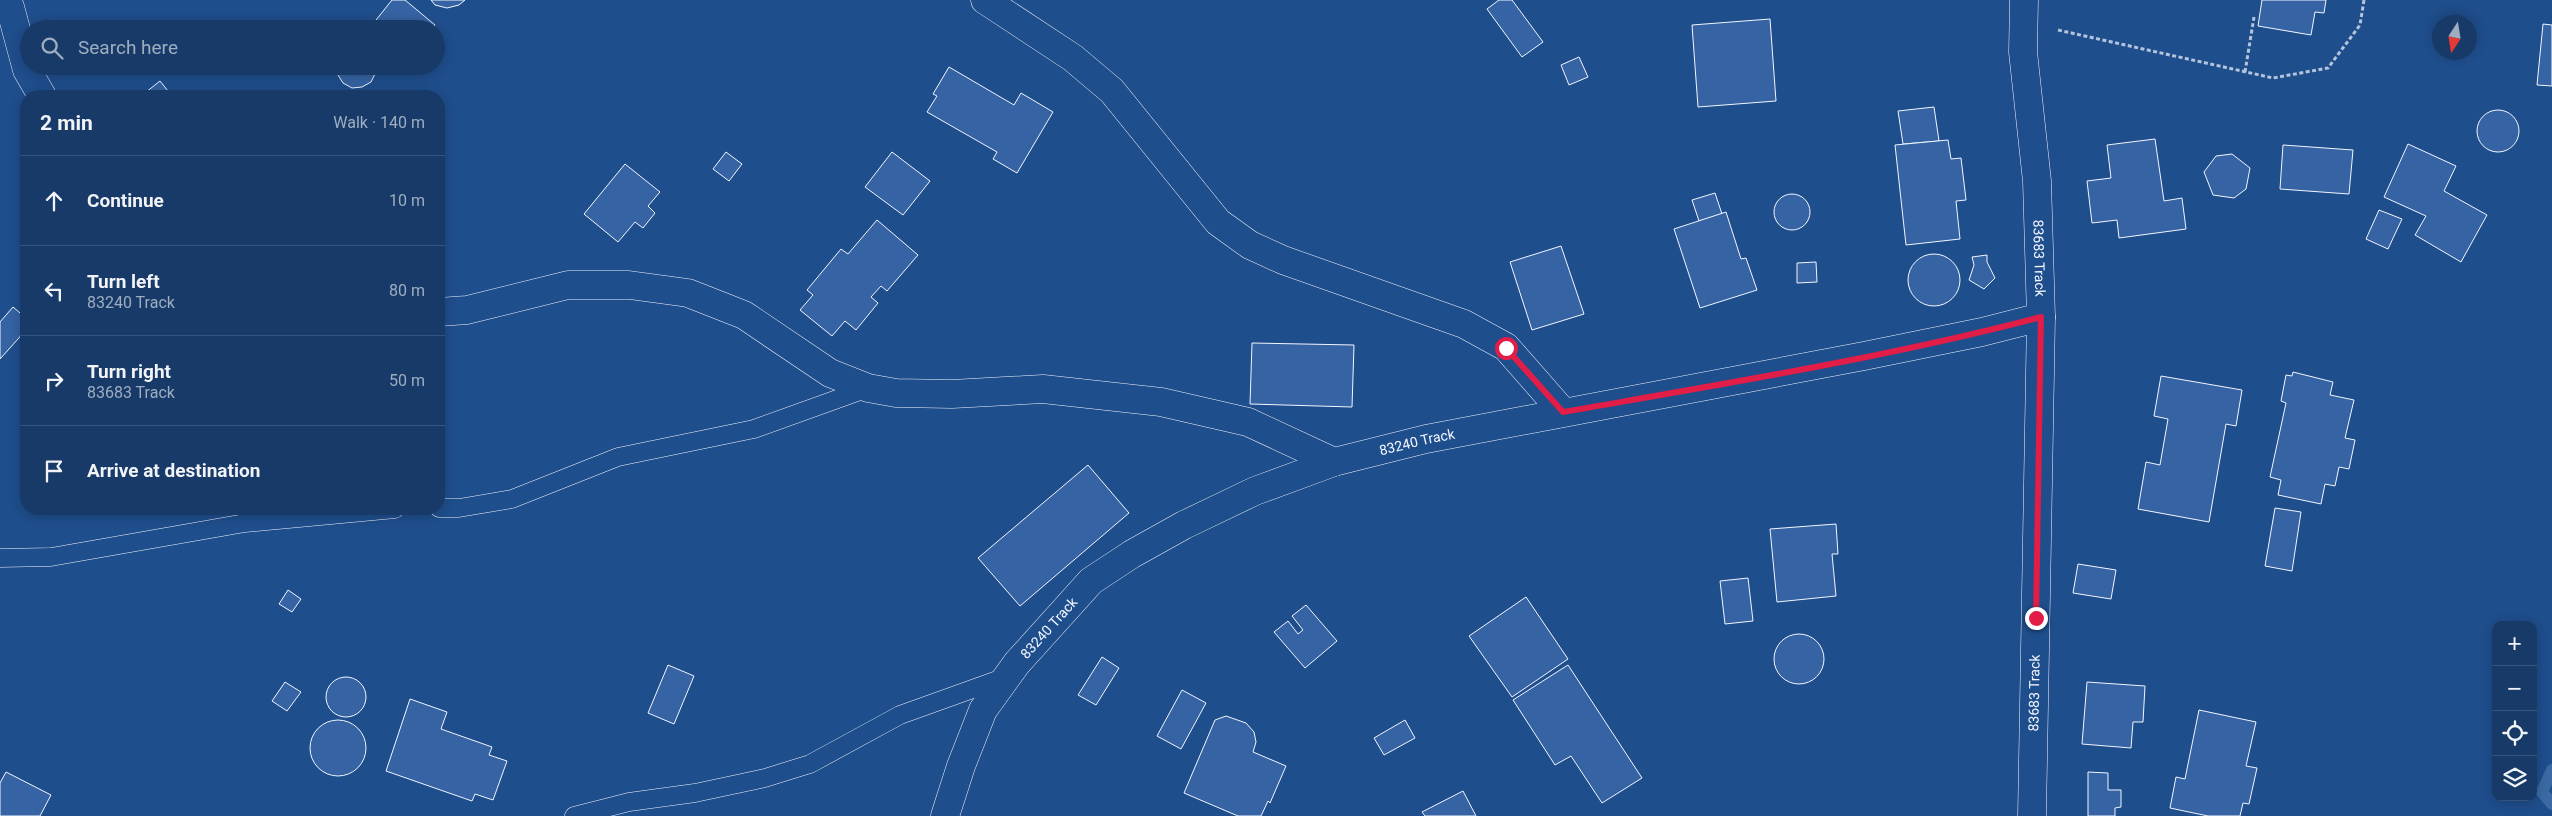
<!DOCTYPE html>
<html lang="en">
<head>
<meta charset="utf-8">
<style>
	body { margin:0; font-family:Roboto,sans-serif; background:#244571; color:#f1f3f6 }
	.controls { position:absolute; right:15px; bottom:15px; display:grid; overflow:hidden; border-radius:10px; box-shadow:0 2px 12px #0003 }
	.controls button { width:45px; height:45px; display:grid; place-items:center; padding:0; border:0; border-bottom:1px solid #36547d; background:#173a69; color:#f1f3f6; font:25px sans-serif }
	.compass { position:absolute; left:2432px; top:15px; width:45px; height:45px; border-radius:50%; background:#173a69; box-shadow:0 2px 12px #0003; rotate:192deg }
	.stop { position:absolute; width:15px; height:15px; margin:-11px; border:4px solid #e11d48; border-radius:50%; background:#fff }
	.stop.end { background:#e11d48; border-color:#fff; box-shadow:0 1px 5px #0008 }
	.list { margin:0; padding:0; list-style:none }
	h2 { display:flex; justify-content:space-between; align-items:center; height:65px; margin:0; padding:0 20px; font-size:21px }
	h2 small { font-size:16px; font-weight:400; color:#9eadc0 }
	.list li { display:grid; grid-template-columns:32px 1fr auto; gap:15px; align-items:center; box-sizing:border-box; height:90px; padding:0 20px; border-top:1px solid #36547d }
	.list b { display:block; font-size:19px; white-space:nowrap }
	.list p { margin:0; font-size:16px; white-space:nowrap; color:#9eadc0 }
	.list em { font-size:16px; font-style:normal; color:#9eadc0 }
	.icon { flex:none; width:28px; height:28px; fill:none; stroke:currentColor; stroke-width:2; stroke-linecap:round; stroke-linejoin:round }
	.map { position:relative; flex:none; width:2552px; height:816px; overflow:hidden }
	.search { position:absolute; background:#173a69; box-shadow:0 2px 12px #0003; left:20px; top:20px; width:425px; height:55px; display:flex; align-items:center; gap:12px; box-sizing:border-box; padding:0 18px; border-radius:28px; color:#9eadc0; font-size:19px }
	.panel { position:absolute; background:#173a69; box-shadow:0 2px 12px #0003; left:20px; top:90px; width:425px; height:425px; border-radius:20px }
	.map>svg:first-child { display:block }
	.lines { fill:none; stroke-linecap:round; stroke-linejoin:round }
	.stream { stroke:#3b69a3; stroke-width:12 }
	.building { fill:#3563a3; stroke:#f2f6ff }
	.lane-casing { stroke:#f2f6ff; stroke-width:19 }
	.street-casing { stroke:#f2f6ff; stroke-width:29 }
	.secondary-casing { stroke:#f2f6ff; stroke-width:29 }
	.path { stroke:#b3c4dc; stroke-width:3; stroke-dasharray:4 2.5; stroke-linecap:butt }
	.lane { stroke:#1f4e8c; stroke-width:18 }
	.street { stroke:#1f4e8c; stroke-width:28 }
	.secondary { stroke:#1f4e8c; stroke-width:28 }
	.route { stroke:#e11d48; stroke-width:6 }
	.labels { text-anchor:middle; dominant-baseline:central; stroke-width:4; stroke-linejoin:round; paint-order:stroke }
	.street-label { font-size:14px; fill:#f2f6ff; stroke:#1f4e8c }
</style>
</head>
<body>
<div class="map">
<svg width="2552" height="816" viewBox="0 0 2552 816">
	<rect width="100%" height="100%" fill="#1f4e8c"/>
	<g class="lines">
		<polyline class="stream" points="2552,770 2542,792 2552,804"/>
	</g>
	<g class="building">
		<polygon points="392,0 405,0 435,25 432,29 381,29 382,27 376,20"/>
		<polygon points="431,0 465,0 459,5 447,8 435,5"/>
		<polygon points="1499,0 1512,0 1543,42 1522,57 1487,9"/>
		<polygon points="2262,0 2326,0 2324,13 2315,12 2311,35 2258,26"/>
		<polygon points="1770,19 1776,101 1698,107 1692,25"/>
		<polygon points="2543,24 2552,25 2552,86 2537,85"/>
		<polygon points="1579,57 1588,77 1569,85 1561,65"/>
		<polygon points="337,66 375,66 376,72 371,82 362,87 352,88 343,83 338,75"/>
		<polygon points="949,67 1014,105 1021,93 1053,112 1017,173 993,159 997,152 927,112 937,96 933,94"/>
		<polygon points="160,81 172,96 141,96"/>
		<polygon points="1934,107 1939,141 1903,144 1898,111"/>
		<circle cx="2498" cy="131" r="21"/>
		<polygon points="2155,139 2164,201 2182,198 2186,229 2119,238 2117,220 2092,223 2087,181 2111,178 2107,145"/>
		<polygon points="1948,140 1951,159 1961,158 1966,200 1956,201 1960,239 1906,245 1895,145"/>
		<polygon points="2408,144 2456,166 2444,191 2487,215 2461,262 2415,235 2426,216 2384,197"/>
		<polygon points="2283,145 2353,150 2349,194 2280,189"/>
		<polygon points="726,152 742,164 729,181 713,169"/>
		<polygon points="892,152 930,181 903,215 865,187"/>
		<polygon points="2232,154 2250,168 2246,189 2234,198 2213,195 2204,172 2216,156"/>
		<polygon points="625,164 660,192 648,206 655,213 643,228 635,222 618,242 584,214"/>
		<polygon points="1715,193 1722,214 1699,221 1692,200"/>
		<circle cx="1792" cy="212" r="18"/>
		<polygon points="2379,210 2402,219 2388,249 2366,239"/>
		<polygon points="1726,212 1741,259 1746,258 1757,290 1700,308 1674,229"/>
		<polygon points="877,220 918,255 887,291 881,286 871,297 878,303 856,330 845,321 832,336 800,310 813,295 807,290 841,249 848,254"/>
		<polygon points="1561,246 1584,314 1532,330 1510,262"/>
		<circle cx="1934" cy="280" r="26"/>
		<polygon points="1987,255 1987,262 1995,278 1984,289 1969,280 1974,265 1972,257"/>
		<polygon points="1816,262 1817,282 1797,283 1797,263"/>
		<polygon points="13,307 26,318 26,330 0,359 0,322"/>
		<polygon points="1252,343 1354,345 1352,407 1250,404"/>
		<polygon points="2293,372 2333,382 2330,395 2354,400 2345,438 2355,440 2349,469 2339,467 2335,486 2325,484 2321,504 2278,495 2281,480 2270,477 2286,403 2281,401 2286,375 2292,376"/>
		<polygon points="2161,376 2242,390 2236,426 2226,424 2209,522 2138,509 2146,462 2160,465 2168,419 2154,416"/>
		<polygon points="1088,465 1129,513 1020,606 978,558"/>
		<polygon points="2275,508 2301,512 2292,571 2265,566"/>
		<polygon points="1836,524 1838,554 1832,554 1836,596 1777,602 1770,529"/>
		<polygon points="2078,564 2116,570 2111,599 2073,593"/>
		<polygon points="1748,578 1753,621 1725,624 1720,581"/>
		<polygon points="288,590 301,599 292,612 279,604"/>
		<polygon points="1526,597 1568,659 1512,697 1469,636"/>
		<polygon points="1306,605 1337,641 1305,668 1274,632 1288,621 1298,634 1303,630 1292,616"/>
		<circle cx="1799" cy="659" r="25"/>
		<polygon points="1102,657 1119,668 1096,705 1078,695"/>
		<polygon points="668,665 694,676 674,724 648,713"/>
		<polygon points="1568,665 1642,778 1602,803 1571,756 1555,765 1513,700"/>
		<circle cx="346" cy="697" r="20"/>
		<polygon points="285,682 301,692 287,711 272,701"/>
		<polygon points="2087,682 2145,686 2143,722 2133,722 2131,748 2082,744"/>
		<polygon points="1182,690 1206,703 1181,749 1157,736"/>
		<polygon points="410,699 447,712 441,729 492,747 489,755 507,761 493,800 475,794 472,801 386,771"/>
		<polygon points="2199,710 2256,722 2246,766 2257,768 2249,804 2243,803 2240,816 2208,816 2170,808 2176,777 2185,779"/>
		<polygon points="1226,716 1246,723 1254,732 1256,742 1253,752 1286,766 1270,803 1268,801 1261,816 1238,816 1184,793 1215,720"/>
		<polygon points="1405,720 1415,738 1384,755 1374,738"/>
		<circle cx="338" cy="748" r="28"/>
		<polygon points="6,772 51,795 40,816 0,816 0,783"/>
		<polygon points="2088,772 2108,773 2108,790 2121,790 2121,807 2115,808 2115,816 2088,816"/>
		<polygon points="1463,791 1476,816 1425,816 1422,812"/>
	</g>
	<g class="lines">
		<g class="lane-casing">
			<g id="lane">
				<polyline points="439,508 459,508 512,499 618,457 754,429 868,388"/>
				<polyline points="0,558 51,557 245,523 395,509"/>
				<polyline points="574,816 629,802 695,793 765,778 810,764 900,715 1006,677"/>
			</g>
		</g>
		<g class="street-casing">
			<g id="street">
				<polyline points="985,0 1073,58 1112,91 1218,222 1250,245 1283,260 1464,324 1506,347 1563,412"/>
				<polyline points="10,7 27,70 42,96"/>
				<polyline points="439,312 467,310 568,285 629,285 688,293 744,315 830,373 868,388 896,393 952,394 1043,389 1161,402 1248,422 1334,462"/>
				<path id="s1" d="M945,816L961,766L983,710L1017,663L1091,581L1132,554L1184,525L1255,491L1334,462L1426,439L1864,356L1982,332L2041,317"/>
			</g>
		</g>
		<g class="secondary-casing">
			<g id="secondary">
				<path id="s2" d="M2024,0L2023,52L2037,181L2041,317L2032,816"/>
			</g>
		</g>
		<g class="path">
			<polyline points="2058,30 2273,78 2328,68 2360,25 2364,0"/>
			<polyline points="2245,72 2254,17"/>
		</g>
		<use href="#lane" class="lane"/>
		<use href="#street" class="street"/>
		<use href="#secondary" class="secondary"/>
	</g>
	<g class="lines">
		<path class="route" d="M1506,348L1563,412C1723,384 1884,358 2041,317L2036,618"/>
	</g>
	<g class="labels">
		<g class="street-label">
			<text stroke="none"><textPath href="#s2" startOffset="259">83683 Track</textPath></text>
			<text stroke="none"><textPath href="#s1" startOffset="638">83240 Track</textPath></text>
			<text stroke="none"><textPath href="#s1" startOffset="218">83240 Track</textPath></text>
			<text transform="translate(2034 693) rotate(-89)">83683 Track</text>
		</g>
	</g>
</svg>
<div class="controls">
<button>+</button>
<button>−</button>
<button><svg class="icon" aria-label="locate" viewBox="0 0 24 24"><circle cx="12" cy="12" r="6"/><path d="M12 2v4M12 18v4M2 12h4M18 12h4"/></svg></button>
<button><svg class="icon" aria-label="layers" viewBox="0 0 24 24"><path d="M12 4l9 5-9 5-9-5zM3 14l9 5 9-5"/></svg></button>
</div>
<svg class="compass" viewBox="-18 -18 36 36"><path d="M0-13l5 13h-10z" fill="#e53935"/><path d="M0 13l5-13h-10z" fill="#9eadc0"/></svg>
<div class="stop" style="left:1506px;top:348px"></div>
<div class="stop end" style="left:2036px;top:618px"></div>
<div class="search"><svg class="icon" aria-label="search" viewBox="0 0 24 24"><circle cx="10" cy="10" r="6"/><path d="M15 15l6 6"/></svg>Search here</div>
<section class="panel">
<h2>2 min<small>Walk · 140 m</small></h2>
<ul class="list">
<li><svg class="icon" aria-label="ahead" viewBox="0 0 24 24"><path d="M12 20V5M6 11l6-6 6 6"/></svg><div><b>Continue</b></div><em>10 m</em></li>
<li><svg class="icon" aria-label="left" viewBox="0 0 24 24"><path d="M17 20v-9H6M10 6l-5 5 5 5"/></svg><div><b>Turn left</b><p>83240 Track</p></div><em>80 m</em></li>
<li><svg class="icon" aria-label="right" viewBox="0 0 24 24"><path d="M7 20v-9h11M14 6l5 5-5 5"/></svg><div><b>Turn right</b><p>83683 Track</p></div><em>50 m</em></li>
<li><svg class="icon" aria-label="arrive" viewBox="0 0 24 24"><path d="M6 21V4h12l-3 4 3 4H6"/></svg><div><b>Arrive at destination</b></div></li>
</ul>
</section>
</div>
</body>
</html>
